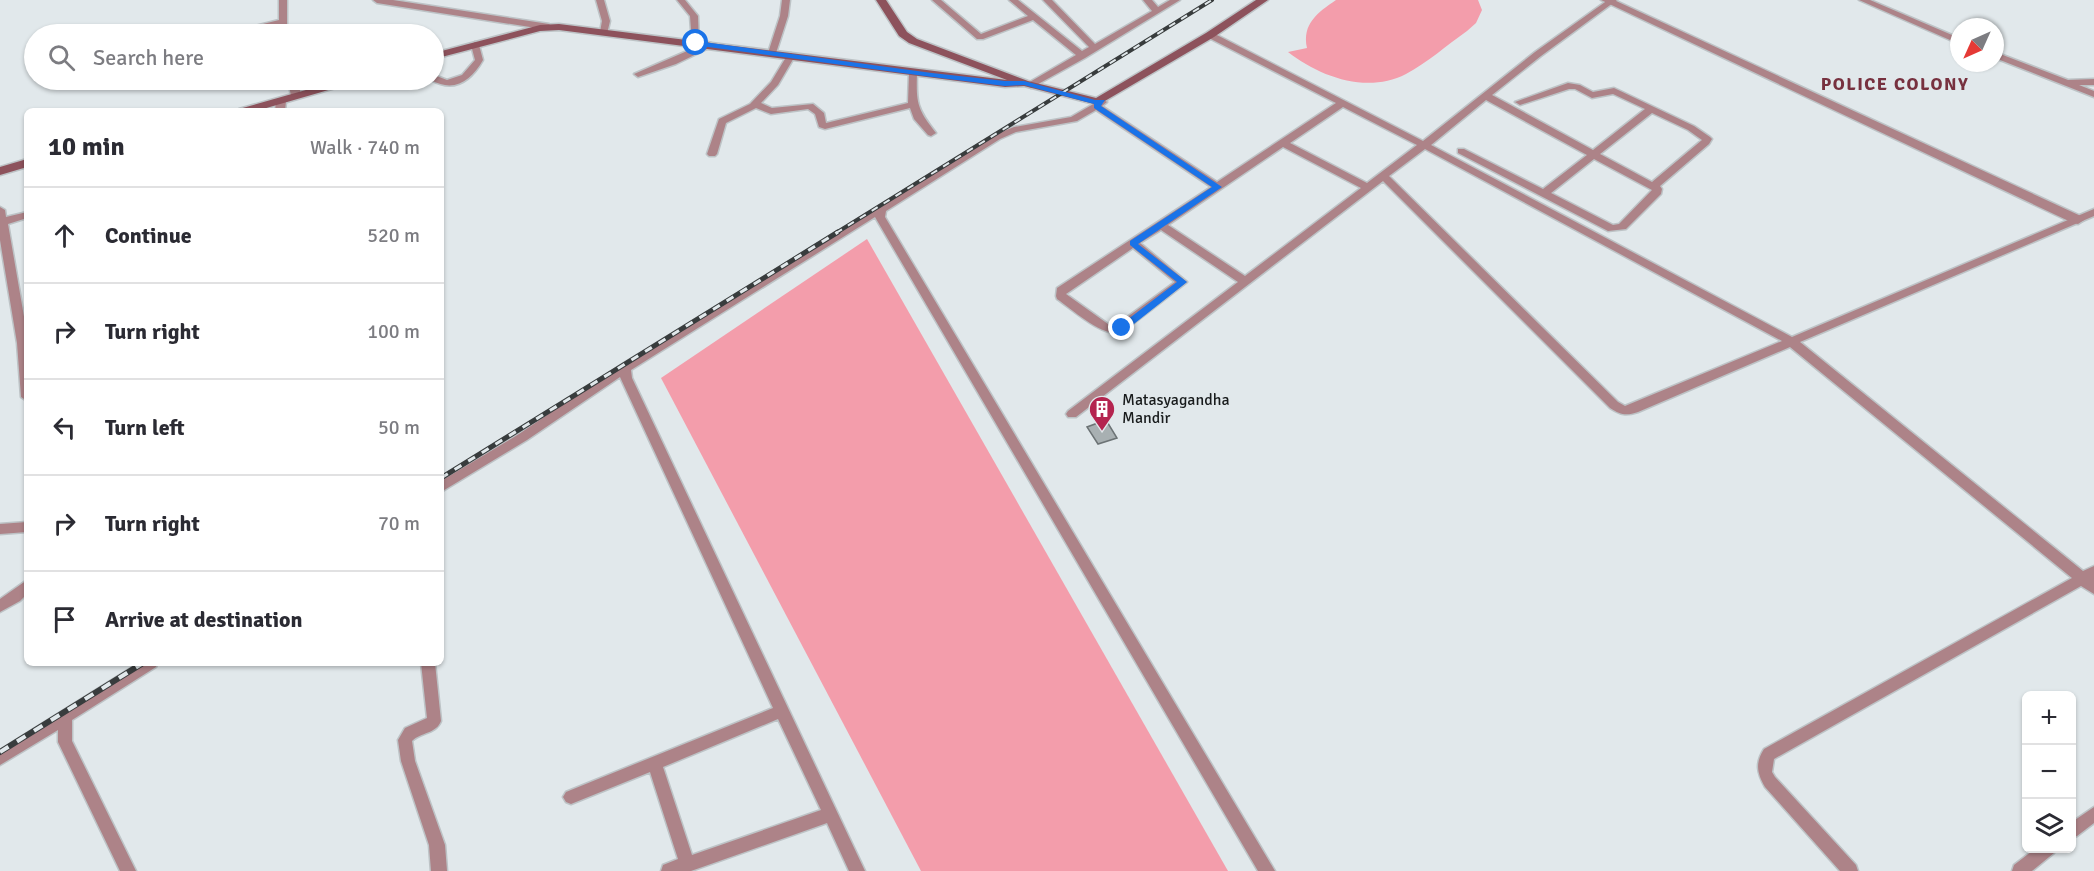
<!DOCTYPE html>
<html lang="en">
<head>
<meta charset="utf-8">
<style>
	body { margin:0; font-family:Signika,sans-serif; background:#f7f7f7; color:#2b2b33 }
	.controls { position:absolute; right:18px; bottom:18px; display:grid; overflow:hidden; border-radius:9px; box-shadow:0 2px 4px #0004 }
	.controls button { width:54px; height:54px; display:grid; place-items:center; padding:0; border:0; border-bottom:2px solid #e1e1e2; background:#fff; color:#2b2b33; font:30px sans-serif }
	.compass { position:absolute; left:1950px; top:18px; width:54px; height:54px; border-radius:50%; background:#fff; box-shadow:0 2px 4px #0004; rotate:225deg }
	.stop { position:absolute; width:18px; height:18px; margin:-14px; border:4px solid #1a73e8; border-radius:50%; background:#fff }
	.stop.end { background:#1a73e8; border-color:#fff; box-shadow:0 2px 6px #0008 }
	.list { margin:0; padding:0; list-style:none }
	h2 { display:flex; justify-content:space-between; align-items:center; height:78px; margin:0; padding:0 24px; font-size:26px }
	h2 small { font-size:20px; font-weight:400; color:#7c7c81 }
	.list li { display:grid; grid-template-columns:39px 1fr auto; gap:18px; align-items:center; box-sizing:border-box; height:96px; padding:0 24px; border-top:2px solid #e1e1e2 }
	.list b { display:block; font-size:22px; white-space:nowrap }
	.list em { font-size:20px; font-style:normal; color:#7c7c81 }
	.icon { flex:none; width:33px; height:33px; fill:none; stroke:currentColor; stroke-width:2; stroke-linecap:round; stroke-linejoin:round }
	.map { position:relative; flex:none; width:2094px; height:871px; overflow:hidden }
	.search { position:absolute; background:#fff; box-shadow:0 2px 4px #0004; left:24px; top:24px; width:420px; height:66px; display:flex; align-items:center; gap:15px; box-sizing:border-box; padding:0 21px; border-radius:33px; color:#7c7c81; font-size:22px }
	.panel { position:absolute; background:#fff; box-shadow:0 2px 4px #0004; left:24px; top:108px; width:420px; height:558px; border-radius:9px }
	.map>svg:first-child { display:block }
	.green { fill:#f39dab }
	.building { fill:#a8b0b2; stroke:#6c7375; stroke-width:1.5 }
	.lines { fill:none; stroke-linecap:round; stroke-linejoin:round }
	.minor-casing { stroke:#bdc3c6; stroke-width:3 }
	.tertiary-casing { stroke:#bdc3c6; stroke-width:3 }
	.secondary-casing { stroke:#bdc3c6; stroke-width:3 }
	.minor { fill:#ad8388; fill-rule:evenodd }
	.tertiary { fill:#ad8388; fill-rule:evenodd }
	.secondary { fill:#8d525c; fill-rule:evenodd }
	.rail-far2-casing { stroke:#383c3d; stroke-width:4 }
	.rail-far1-casing { stroke:#383c3d; stroke-width:5 }
	.rail-casing { stroke:#383c3d; stroke-width:6 }
	.rail-far2 { stroke:#e1e8eb; stroke-width:2; stroke-dasharray:7; stroke-linecap:butt }
	.rail-far1 { stroke:#e1e8eb; stroke-width:3; stroke-dasharray:8; stroke-linecap:butt }
	.rail { stroke:#e1e8eb; stroke-width:4; stroke-dasharray:10; stroke-linecap:butt }
	.route { fill:#1a73e8 }
	.labels { text-anchor:middle; dominant-baseline:central; stroke-width:4.5; stroke-linejoin:round; paint-order:stroke }
	.poi-label { font-size:16px; fill:#191c1d; stroke:#e1e8eb; text-anchor:start }
	.far-district-label { font-size:18px; font-weight:bold; letter-spacing:1.5px; fill:#77313f; stroke:#e1e8eb }
</style>
</head>
<body>
<div class="map">
<svg width="2094" height="871" viewBox="0 0 2094 871">
	<rect width="100%" height="100%" fill="#e1e8eb"/>
	<g class="green">
		<path d="M1336,0H1478L1482,10L1476,23L1467,31C1447,45 1427,63 1406,74C1367,94 1320,77 1288,52L1307,48C1302,24 1317,13 1336,0Z"/>
		<polygon points="867,239 1228,871 921,871 661,378"/>
	</g>
	<polygon class="building" points="1106,420 1117,438 1098,444 1087,427"/>
	<g class="lines">
		<g class="minor-casing">
			<g id="minor">
				<polygon points="279,0 287,0 287,34 279,34 279,26 243,34 230,34 231,32 279,20"/>
				<polygon points="373,0 393,0 549,24 553,27 549,30 377,3"/>
				<polygon points="596,0 604,0 610,21 607,34 600,32 602,21"/>
				<polygon points="677,0 685,0 698,16 699,45 692,43 690,16"/>
				<polygon points="782,0 790,0 788,16 776,53 772,56 768,53 780,16"/>
				<polygon points="932,0 941,0 981,34 1028,16 1009,0 1018,0 1082,51 1089,47 1043,0 1052,0 1095,44 1152,11 1143,0 1152,0 1158,7 1170,0 1180,0 1085,58 1031,88 1026,85 1028,83 1076,55 1033,20 983,39 977,39"/>
				<path d="M1608,0H1617L1541,56L1492,95L1593,150L1645,109L1613,94L1592,98L1575,89H1569L1520,105L1515,102L1568,83L1580,85L1593,92L1614,88L1694,126L1710,137L1712,139L1709,144L1660,186L1662,189L1661,194L1626,229L1608,231L1458,153V149H1464L1543,189L1587,155L1486,100L1431,145L1792,337L2094,209V216L1800,342L2083,571L2094,566V594L2081,586L1774,759L1772,772L1775,777L1856,865L1858,871H1840L1765,787C1757,773 1755,763 1764,749L2072,578L1790,347L1638,412C1626,416 1621,415 1610,408L1383,181L1076,417H1068L1066,414L1068,411L1238,282L1161,230L1140,243L1187,282L1121,333C1102,337 1073,310 1057,299L1056,296L1057,288L1211,187L1096,110L1077,121L1016,132L1000,139L886,211L885,217L1275,871H1258L875,217L631,370L632,378L865,871H849L827,823L691,871H661L663,865L678,859L650,772L571,804L566,802L563,797L566,792L773,708L620,377L527,440L441,492V481L519,434L621,365L994,135L1014,127L1071,117L1102,99L1107,102L1102,106L1217,182L1336,103L1207,37V33H1213L1423,141L1535,52ZM1343,107L1417,145L1367,183L1290,143ZM1652,113L1688,130L1702,140L1652,182L1600,154ZM1283,147L1361,188L1245,276L1168,225ZM1425,149L1782,341L1625,406L1618,402L1389,176ZM1594,159L1652,190L1619,224L1613,225L1551,193ZM1133,248L1175,282L1115,326L1108,324L1066,294ZM778,719L821,810L692,855L663,767Z"/>
				<polygon points="1859,0 1870,0 1959,38 1959,44"/>
				<path d="M475,42L479,45L483,60C471,81 454,93 431,80H434V75L447,80L462,75L475,60L471,45Z"/>
				<polygon points="708,42 711,43 711,47 676,64 638,77 634,74"/>
				<polygon points="1995,52 2068,80 2094,79 2094,85 2079,85 2094,91 2094,97 1995,58"/>
				<path d="M791,53L795,56L778,85L761,103L772,108L813,104L824,113L826,123L908,103L909,73L913,70L917,73C916,103 917,109 936,133L931,136L928,135L914,119L910,108L825,129L819,127L815,114L808,109L771,114L756,108L726,123L717,154L715,156H709L707,154L719,119L750,104L771,82L788,54Z"/>
				<polygon points="288,80 298,80 301,96 299,98 293,98 291,96"/>
				<polygon points="281,98 286,101 285,111 275,111 276,101"/>
				<polygon points="0,207 5,210 6,217 27,212 27,218 8,224 27,334 27,401 21,397 17,343 0,240"/>
				<polygon points="27,522 27,532 0,534 0,524"/>
				<polygon points="27,580 27,594 20,601 0,612 0,599"/>
				<polygon points="139,663 158,663 156,667 72,720 72,741 136,871 120,871 58,742 58,730 0,765 0,750"/>
				<path d="M421,663H435L441,721C436,734 421,732 412,741L415,761L445,845L447,871H431L429,845L401,761L398,740L405,728L427,718Z"/>
				<polygon points="2094,807 2094,823 2077,836 2072,838 2072,822"/>
				<polygon points="2036,848 2057,848 2054,853 2032,871 2012,871 2014,865"/>
			</g>
		</g>
		<g class="tertiary-casing">
			<polygon id="tertiary" points="1601,0 1614,0 2083,217 2084,220 2078,224 2073,223"/>
		</g>
		<g class="secondary-casing">
			<g id="secondary">
				<polygon points="876,0 886,0 907,32 917,39 1028,81 1096,98 1206,33 1256,0 1268,0 1214,37 1098,105 1024,86 1005,87 559,30 540,31 434,59 434,53 540,25 559,24 1007,80 909,43 899,36"/>
				<polygon points="341,80 358,80 356,82 256,111 237,111 239,109"/>
				<polygon points="27,159 27,167 0,175 0,167"/>
			</g>
		</g>
		<use href="#minor" class="minor"/>
		<use href="#tertiary" class="tertiary"/>
		<use href="#secondary" class="secondary"/>
		<g class="rail-far2-casing">
			<polyline id="rail-far2" points="836,233 1212,0"/>
		</g>
		<g class="rail-far1-casing">
			<polyline id="rail-far1" points="441,478 838,232"/>
		</g>
		<g class="rail-casing">
			<polyline id="rail" points="0,752 143,663"/>
		</g>
		<use href="#rail-far2" class="rail-far2"/>
		<use href="#rail-far1" class="rail-far1"/>
		<use href="#rail" class="rail"/>
	</g>
	<polygon class="route" points="696,41 932,73 1005,81 1024,81 1095,100 1105,100 1101,106 1222,187 1138,244 1187,282 1125,331 1119,331 1119,326 1177,282 1130,245 1130,241 1212,187 1094,108 1094,104 1024,85 1005,86 932,77 693,45"/>
	<defs>
		<g id="building-pin" transform="scale(1.35)"><path d="M0 17L-7.5 6A9.5 9.5 0 1 1 7.5 6Z" fill="#b4244f" stroke="#e1e8eb"/><path d="M-4-6H4V6H1V3H-1V6H-4ZM-2.5-4.3h1.7v1.8h-1.7ZM.8-4.3h1.7v1.8H.8ZM-2.5-1h1.7V.8h-1.7ZM.8-1h1.7V.8H.8Z" fill="#fff"/></g>
	</defs>
	<g fill-rule="evenodd">
		<use href="#building-pin" x="1102" y="409"/>
	</g>
	<g class="labels">
		<g class="poi-label">
			<text x="1122" y="400">Matasyagandha<tspan x="1122" dy="18">Mandir</tspan></text>
		</g>
		<g class="far-district-label">
			<text x="1895" y="84">POLICE COLONY</text>
		</g>
	</g>
</svg>
<div class="controls">
<button>+</button>
<button>−</button>
<button><svg class="icon" aria-label="layers" viewBox="0 0 24 24"><path d="M12 4l9 5-9 5-9-5zM3 14l9 5 9-5"/></svg></button>
</div>
<svg class="compass" viewBox="-18 -18 36 36"><path d="M0-13l5 13h-10z" fill="#e53935"/><path d="M0 13l5-13h-10z" fill="#7c7c81"/></svg>
<div class="stop" style="left:696px;top:43px"></div>
<div class="stop end" style="left:1122px;top:328px"></div>
<div class="search"><svg class="icon" aria-label="search" viewBox="0 0 24 24"><circle cx="10" cy="10" r="6"/><path d="M15 15l6 6"/></svg>Search here</div>
<section class="panel">
<h2>10 min<small>Walk · 740 m</small></h2>
<ul class="list">
<li><svg class="icon" aria-label="ahead" viewBox="0 0 24 24"><path d="M12 20V5M6 11l6-6 6 6"/></svg><div><b>Continue</b></div><em>520 m</em></li>
<li><svg class="icon" aria-label="right" viewBox="0 0 24 24"><path d="M7 20v-9h11M14 6l5 5-5 5"/></svg><div><b>Turn right</b></div><em>100 m</em></li>
<li><svg class="icon" aria-label="left" viewBox="0 0 24 24"><path d="M17 20v-9H6M10 6l-5 5 5 5"/></svg><div><b>Turn left</b></div><em>50 m</em></li>
<li><svg class="icon" aria-label="right" viewBox="0 0 24 24"><path d="M7 20v-9h11M14 6l5 5-5 5"/></svg><div><b>Turn right</b></div><em>70 m</em></li>
<li><svg class="icon" aria-label="arrive" viewBox="0 0 24 24"><path d="M6 21V4h12l-3 4 3 4H6"/></svg><div><b>Arrive at destination</b></div></li>
</ul>
</section>
</div>
</body>
</html>
